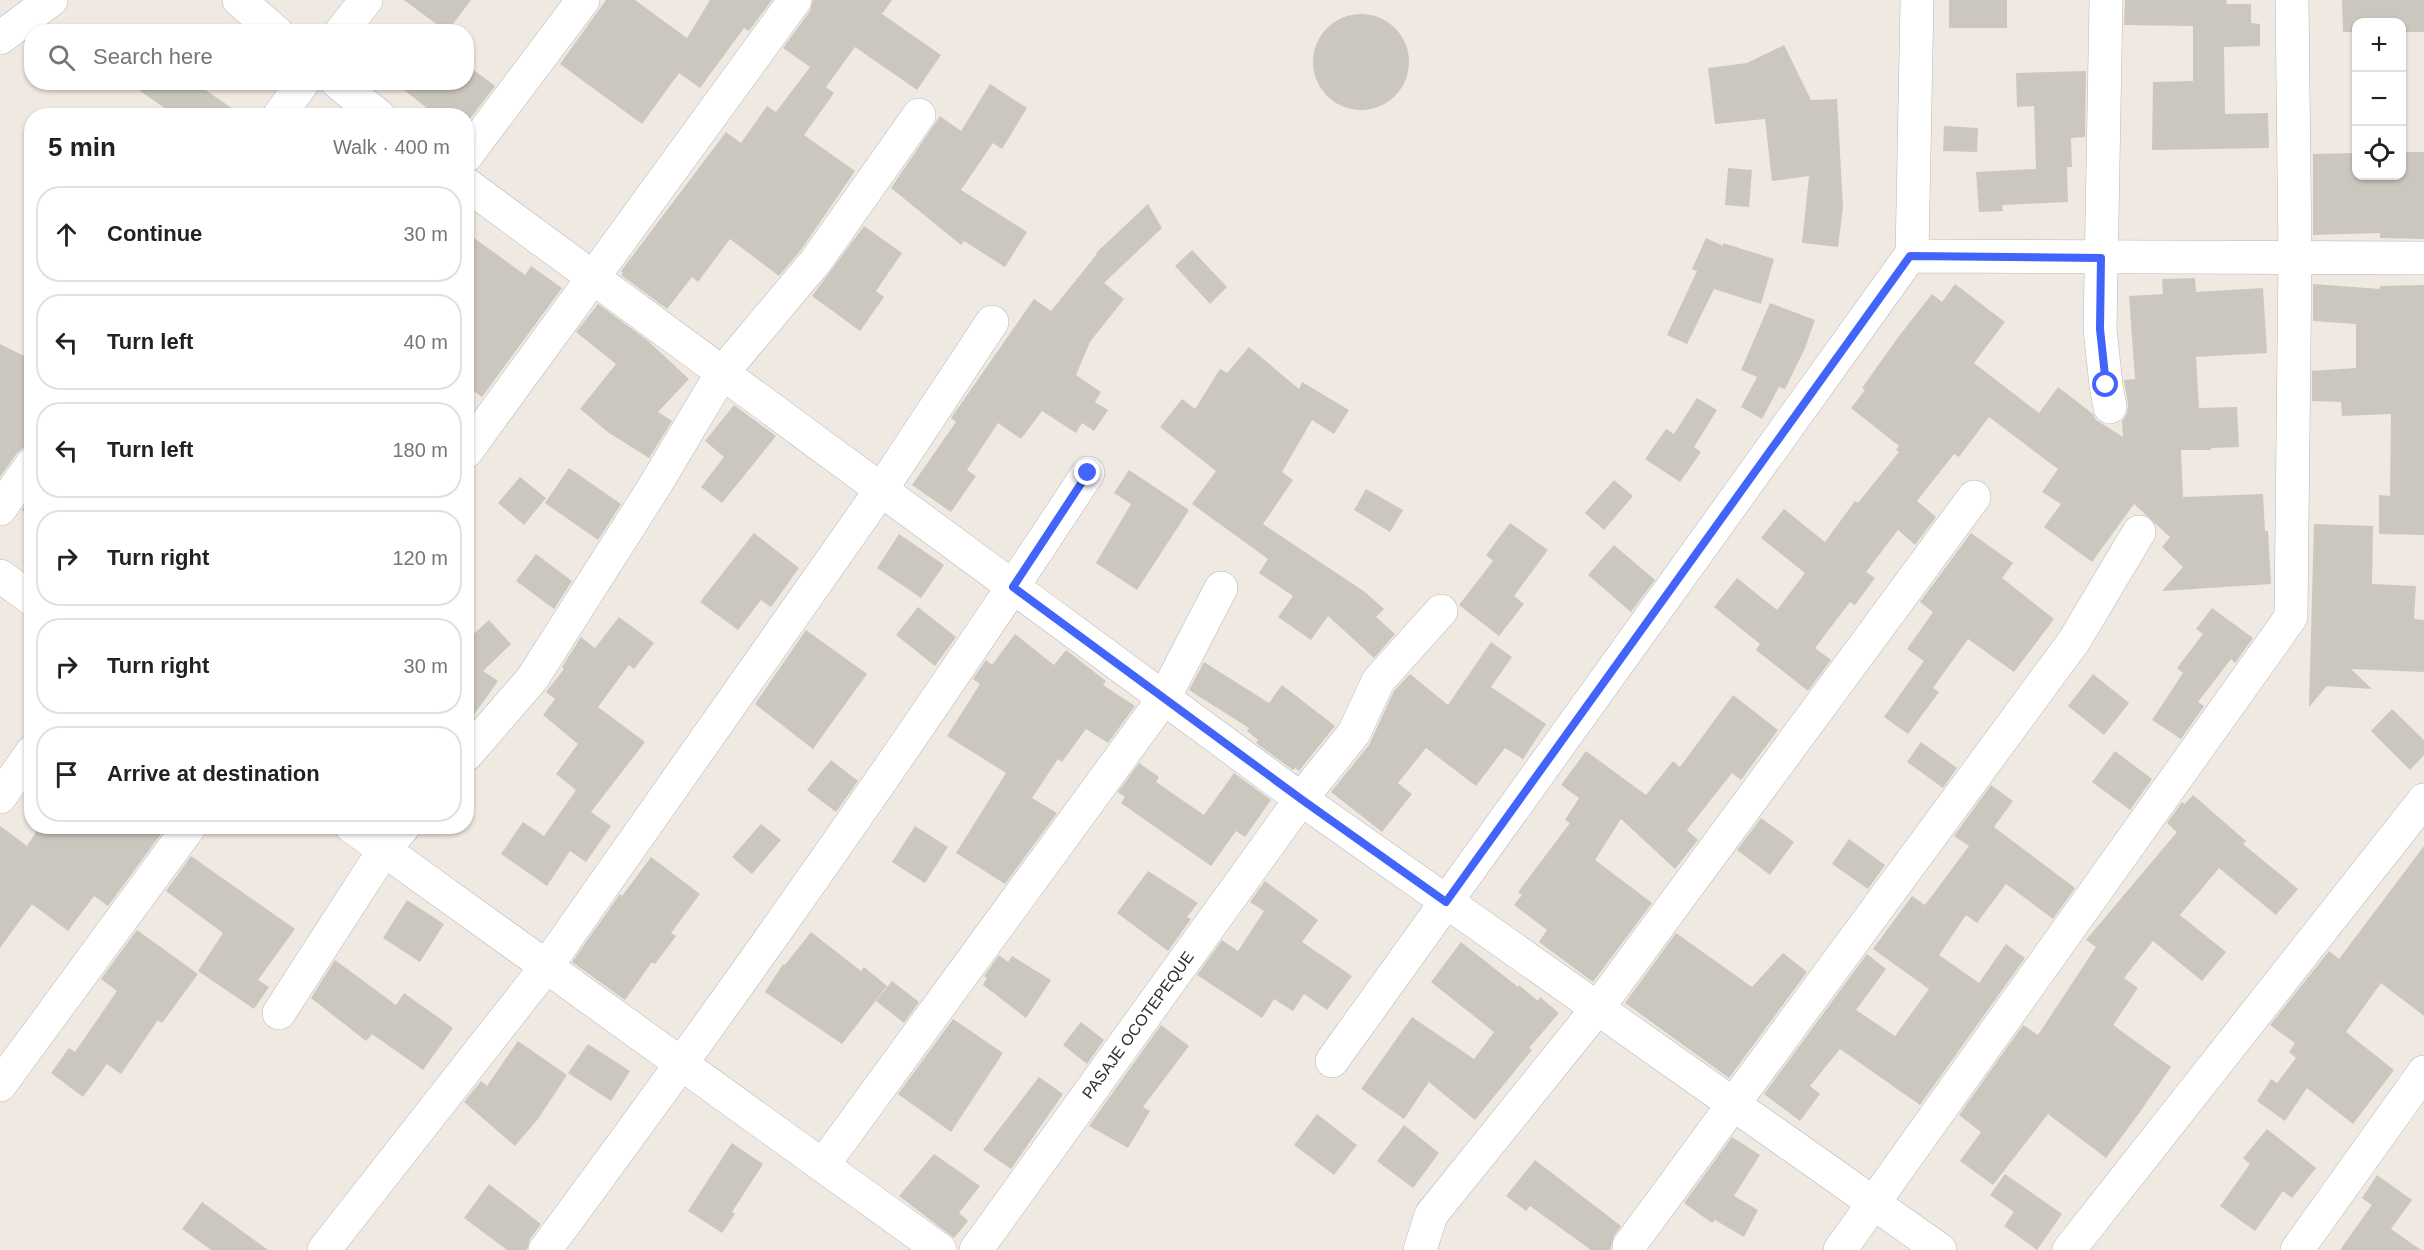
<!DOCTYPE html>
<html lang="en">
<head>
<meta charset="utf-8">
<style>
	body { margin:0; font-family:Arial,sans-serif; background:#f2f2f2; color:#222 }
	.controls { position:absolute; right:18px; top:18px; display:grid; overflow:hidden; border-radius:12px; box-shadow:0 2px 4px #0004 }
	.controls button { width:54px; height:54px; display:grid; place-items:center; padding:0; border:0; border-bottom:2px solid #e0e0e0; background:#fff; color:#222; font:30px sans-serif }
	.stop { position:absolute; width:18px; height:18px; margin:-14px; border:4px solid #4264fb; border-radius:50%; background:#fff }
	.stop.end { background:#4264fb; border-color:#fff; box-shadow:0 2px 6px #0008 }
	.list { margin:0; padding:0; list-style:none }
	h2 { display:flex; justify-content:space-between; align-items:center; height:78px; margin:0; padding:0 24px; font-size:26px }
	h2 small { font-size:20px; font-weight:400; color:#767676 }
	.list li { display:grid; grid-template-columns:39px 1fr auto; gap:18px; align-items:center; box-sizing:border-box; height:96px; margin:0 12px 12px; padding:0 12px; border:2px solid #e0e0e0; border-radius:24px }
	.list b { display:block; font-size:22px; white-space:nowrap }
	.list em { font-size:20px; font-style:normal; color:#767676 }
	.icon { flex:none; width:33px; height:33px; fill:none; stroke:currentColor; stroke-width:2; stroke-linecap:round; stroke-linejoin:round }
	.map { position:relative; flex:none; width:2424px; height:1250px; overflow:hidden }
	.search { position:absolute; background:#fff; box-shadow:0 2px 4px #0004; left:24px; top:24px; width:450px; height:66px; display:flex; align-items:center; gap:15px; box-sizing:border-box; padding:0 21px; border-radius:24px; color:#767676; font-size:22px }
	.panel { position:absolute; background:#fff; box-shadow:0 2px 4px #0004; left:24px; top:108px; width:450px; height:726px; border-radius:24px }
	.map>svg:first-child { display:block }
	.building { fill:#cbc7bf }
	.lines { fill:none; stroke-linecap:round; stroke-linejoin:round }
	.minor-casing { stroke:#b4b7c1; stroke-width:34 }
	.minor { stroke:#fff; stroke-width:33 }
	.route { stroke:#4264fb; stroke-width:8 }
	.labels { text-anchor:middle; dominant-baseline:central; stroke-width:4.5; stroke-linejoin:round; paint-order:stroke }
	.street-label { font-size:16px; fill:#2e2e2e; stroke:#fff }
</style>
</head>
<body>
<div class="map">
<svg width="2424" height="1250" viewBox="0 0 2424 1250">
	<rect width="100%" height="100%" fill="#efe9e1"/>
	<g class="building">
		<polygon points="404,0 471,0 447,32"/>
		<polygon points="606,0 635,0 687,38 710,0 772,0 749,31 744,28 700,88 679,73 642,124 560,64"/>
		<polygon points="813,0 892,0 882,14 941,55 917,90 855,47 826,87 834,93 804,135 855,171 801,250 779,276 730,239 698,282 692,277 667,309 621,275 623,273 621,271 726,132 741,143 767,106 776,112 810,67 783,48 810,11"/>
		<rect x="1949" y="0" width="58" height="28"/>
		<polygon points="2125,0 2226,0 2227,4 2251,4 2251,23 2260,24 2260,46 2224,47 2225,114 2268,113 2269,148 2152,150 2153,82 2193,81 2193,26 2124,25"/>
		<polygon points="2342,0 2424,0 2424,32 2402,32 2402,22 2356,22 2356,32 2343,32"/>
		<circle cx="1361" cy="62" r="48"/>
		<polygon points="1784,45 1811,100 1837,99 1843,207 1838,247 1802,243 1809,176 1772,181 1765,119 1715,124 1708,68 1747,63"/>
		<polygon points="466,64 495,86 466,124 466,116 437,116 394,82 466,82"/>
		<polygon points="2086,71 2085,137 2071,138 2072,167 2067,167 2068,202 2002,205 2003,211 1979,212 1976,172 2036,169 2034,106 2017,107 2016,73"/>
		<polygon points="127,82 194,82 243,116 176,116"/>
		<polygon points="990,84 1027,108 1002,149 993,143 961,190 1027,232 1005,267 964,241 961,245 891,188 940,116 961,131"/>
		<polygon points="1944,126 1978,128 1977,152 1943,151"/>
		<polygon points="2402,152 2424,152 2424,239 2380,238 2380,233 2313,235 2313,154 2356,153 2356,176 2402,176"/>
		<polygon points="1728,168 1752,170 1749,207 1725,205"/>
		<polygon points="1148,204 1162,228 1104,283 1124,299 1090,342 1076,375 1101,392 1095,402 1108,410 1094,431 1082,423 1076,433 1042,411 1021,439 998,423 967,470 976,476 951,512 912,485 956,422 951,418 1034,299 1051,311 1097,254 1096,253"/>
		<polygon points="864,226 902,253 876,291 884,297 860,331 812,296"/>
		<polygon points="466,232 525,275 531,266 562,288 482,397 466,386"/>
		<polygon points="1706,238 1723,246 1723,243 1774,259 1761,304 1714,289 1687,344 1667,335 1697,271 1692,269"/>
		<polygon points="1192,250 1227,287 1210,304 1175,266"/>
		<polygon points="2195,278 2196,292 2263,288 2267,353 2196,357 2199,408 2237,407 2239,447 2211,448 2211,450 2181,450 2183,497 2263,494 2265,531 2268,531 2271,584 2162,591 2183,567 2162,547 2170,537 2134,504 2092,562 2044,527 2061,504 2042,492 2058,469 1989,417 1959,457 1954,454 1917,501 1936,517 1915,545 1898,530 1866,572 1875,578 1855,605 1850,602 1815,648 1831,660 1808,691 1756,650 1760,644 1714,607 1737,578 1777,610 1805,573 1761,538 1784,509 1825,542 1855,501 1858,503 1899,452 1896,450 1899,446 1851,408 1865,390 1862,388 1899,336 1932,294 1942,302 1955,284 2005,322 1974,363 2039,413 2058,387 2093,414 2096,420 2123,437 2122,421 2127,414 2128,404 2124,380 2135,379 2129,296 2163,294 2162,279"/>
		<polygon points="2313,284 2380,289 2380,286 2424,285 2424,535 2379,534 2379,495 2390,496 2391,414 2342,416 2341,402 2312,401 2312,371 2356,368 2356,324 2313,321"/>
		<polygon points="1770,303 1815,320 1805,348 1785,389 1779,387 1762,419 1741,407 1757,377 1741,370"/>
		<polygon points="598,304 647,340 689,379 658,412 672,421 649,458 609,433 580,409 616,364 576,332"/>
		<polygon points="0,344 32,360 32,446 24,447 17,453 0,477"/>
		<polygon points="1249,347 1299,389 1302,382 1349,410 1334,434 1312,420 1282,472 1293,480 1263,524 1365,592 1384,609 1376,617 1395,634 1374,658 1328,616 1311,640 1278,617 1293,596 1259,573 1268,559 1192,504 1216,471 1160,427 1182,399 1195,409 1220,369 1227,373"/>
		<polygon points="1697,398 1717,410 1694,447 1701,452 1680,482 1645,459 1666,429 1674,434"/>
		<polygon points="734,405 776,436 722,503 701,487 724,457 705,441"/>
		<polygon points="569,468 621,504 598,540 545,503"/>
		<polygon points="1129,470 1189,510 1137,590 1096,563 1131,504 1114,493"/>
		<polygon points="520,477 546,498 524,525 498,503"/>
		<polygon points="1614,480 1633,496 1604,530 1585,513"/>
		<polygon points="1366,489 1403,510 1390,532 1354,510"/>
		<polygon points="32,497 32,518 22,510"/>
		<polygon points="1510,523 1548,550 1514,596 1524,604 1499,636 1459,605 1493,561 1486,555"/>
		<polygon points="2314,524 2373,526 2372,584 2416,586 2414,619 2424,620 2424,672 2351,669 2372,689 2327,686 2309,707"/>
		<polygon points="754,533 799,568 771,607 761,600 738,630 700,602"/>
		<polygon points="1971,533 2013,563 2002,578 2054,619 2014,672 1968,639 1933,688 1939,692 1908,734 1884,717 1924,661 1907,649 1933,612 1920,602"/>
		<polygon points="899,534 944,565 921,598 877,568"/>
		<polygon points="1614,545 1655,580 1631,612 1588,575"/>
		<polygon points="536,554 572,581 554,609 516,581"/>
		<polygon points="918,607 956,637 935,666 896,635"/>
		<polygon points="2212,608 2253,638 2235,663 2231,659 2198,702 2204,706 2181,739 2152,720 2183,673 2177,668 2203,634 2196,629"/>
		<polygon points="619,617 654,643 634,669 629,665 598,707 645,742 591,812 611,826 586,862 570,851 547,886 501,854 523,822 544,836 576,790 556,774 578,744 543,715 555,699 546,692 564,669 562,667 581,637 595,648"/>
		<polygon points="489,620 511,644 483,671 498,681 466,726 466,641"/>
		<polygon points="806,630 867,674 813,749 755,704"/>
		<polygon points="1015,634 1054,665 1066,650 1106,681 1103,685 1135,706 1108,743 1086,729 1062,762 1058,759 1032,798 1057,813 1005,884 956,853 1006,773 947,736 980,684 973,679 986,660 992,665"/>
		<polygon points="1491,642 1512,657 1491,687 1546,724 1523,759 1505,748 1476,786 1426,748 1398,783 1412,794 1382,832 1331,792 1369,745 1394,691 1410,674 1448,705"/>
		<polygon points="1204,662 1269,703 1282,685 1335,726 1299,771 1295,768 1293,770 1256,743 1258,740 1247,731 1249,728 1189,690"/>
		<polygon points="2093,674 2129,703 2104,735 2068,706"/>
		<polygon points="1733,695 1778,730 1741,780 1732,773 1687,830 1698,840 1675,869 1621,819 1595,860 1652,903 1593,982 1539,942 1547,930 1514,905 1522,895 1518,892 1570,823 1565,820 1579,798 1561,785 1586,751 1646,795 1673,761 1680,767"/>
		<polygon points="2392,709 2424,740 2424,755 2410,770 2371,731"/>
		<polygon points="1921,742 1957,768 1943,788 1907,762"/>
		<polygon points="2115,751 2152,779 2130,810 2092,782"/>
		<polygon points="831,760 858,781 836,812 807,790"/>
		<polygon points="1139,763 1159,777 1156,782 1204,815 1234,773 1271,800 1245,837 1236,831 1211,866 1121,803 1125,797 1118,792"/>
		<polygon points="1991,785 2013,801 1994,827 2075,888 2053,919 2006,884 1977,923 1966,915 1939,955 1979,983 2006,944 2025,958 1920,1105 1840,1049 1810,1086 1820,1094 1800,1121 1764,1094 1867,954 1886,969 1856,1010 1895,1036 1929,989 1873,949 1912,896 1925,905 1969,846 1954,836"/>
		<polygon points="2193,795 2246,841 2243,844 2298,889 2276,915 2219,868 2180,915 2226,952 2202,981 2153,941 2124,978 2138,988 2113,1025 2171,1067 2142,1109 2106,1158 2048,1114 1993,1185 1960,1161 1981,1132 1959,1115 2023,1025 2038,1035 2096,947 2086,940 2177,832 2167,823 2182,802 2185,804"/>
		<polygon points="1761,818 1794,842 1770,875 1737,850"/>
		<polygon points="761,824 781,840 752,874 732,857"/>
		<polygon points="0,826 27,846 40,826 151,826 161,834 108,906 94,896 68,931 32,904 0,948"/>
		<polygon points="915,826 948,847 925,883 892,862"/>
		<polygon points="1849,839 1885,865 1868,889 1832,864"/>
		<polygon points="2424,846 2424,1016 2381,983 2346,1032 2394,1070 2353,1124 2307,1088 2285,1121 2257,1101 2271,1079 2277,1083 2296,1058 2289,1052 2295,1043 2270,1025 2329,951 2339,959"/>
		<polygon points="191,856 295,929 258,980 269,987 254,1009 198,971 223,933 166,891"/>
		<polygon points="651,857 700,894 671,933 676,936 655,964 652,962 625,1000 572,962 620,894 622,896"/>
		<polygon points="1148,871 1198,903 1187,917 1191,919 1168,951 1117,913"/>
		<polygon points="1265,881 1318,920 1302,942 1352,976 1327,1010 1304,994 1293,1011 1274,999 1262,1018 1197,975 1222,940 1238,951 1264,911 1250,902"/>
		<polygon points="407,900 444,924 420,962 383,938"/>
		<polygon points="137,930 198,974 162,1023 158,1020 121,1074 107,1064 83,1097 51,1073 69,1048 75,1052 117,991 101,979"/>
		<polygon points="811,932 861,971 864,967 887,986 842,1044 765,992 783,964 785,965"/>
		<polygon points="1676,933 1752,987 1783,953 1807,972 1729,1078 1625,1003"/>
		<polygon points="1461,942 1518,987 1519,985 1538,1001 1540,997 1559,1013 1529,1048 1532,1050 1475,1120 1429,1082 1404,1119 1361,1089 1412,1017 1474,1059 1494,1032 1431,982"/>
		<polygon points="999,955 1008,962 1012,956 1051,980 1026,1018 983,985 987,978 984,976"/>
		<polygon points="335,960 396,1005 404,993 453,1028 423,1070 372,1034 366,1041 311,998"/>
		<polygon points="892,981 919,1002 904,1023 876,1001"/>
		<polygon points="953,1019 1003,1053 951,1132 898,1094"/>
		<polygon points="1081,1022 1104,1040 1087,1064 1063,1045"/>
		<polygon points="1161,1025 1189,1046 1143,1107 1150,1111 1128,1148 1089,1126"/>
		<polygon points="518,1041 567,1075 538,1119 515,1146 464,1102 481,1081 487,1086"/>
		<polygon points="588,1044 630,1071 611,1101 568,1073"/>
		<polygon points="1039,1077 1063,1094 1011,1169 983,1150"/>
		<polygon points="1317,1114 1357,1145 1334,1175 1294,1145"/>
		<polygon points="1404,1125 1439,1153 1413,1188 1377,1161"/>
		<polygon points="2267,1129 2316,1168 2292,1198 2283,1191 2255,1231 2220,1206 2250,1164 2243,1158"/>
		<polygon points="1732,1137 1760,1155 1734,1196 1758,1210 1744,1237 1715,1220 1712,1223 1684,1203"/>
		<polygon points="732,1143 763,1164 732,1212 735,1214 722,1233 688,1211"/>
		<polygon points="934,1154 980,1186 959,1213 968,1221 954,1238 899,1196"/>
		<polygon points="1535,1160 1621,1226 1614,1236 1610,1250 1591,1250 1530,1206 1526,1211 1506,1196"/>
		<polygon points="2005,1174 2062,1214 2037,1250 2004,1226 2014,1212 1990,1195"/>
		<polygon points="2377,1175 2412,1200 2391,1229 2421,1250 2340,1250 2372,1205 2362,1198"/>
		<polygon points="489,1184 541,1224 530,1239 527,1250 507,1250 464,1218"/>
		<polygon points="202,1202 268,1250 211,1250 182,1229"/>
	</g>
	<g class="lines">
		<g class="minor-casing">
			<g id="minor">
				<polyline points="239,0 276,32"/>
				<polyline points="2106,0 2100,329 2106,385 2110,407"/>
				<polyline points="341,32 366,0"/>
				<polyline points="0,38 51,0"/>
				<polyline points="337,82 379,116"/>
				<polyline points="279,116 303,82"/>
				<polyline points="466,156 583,0"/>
				<polyline points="466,184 1301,799 1940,1250"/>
				<polyline points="1912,256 1917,0"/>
				<polyline points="466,452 795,0"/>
				<polyline points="0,509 32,464"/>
				<polyline points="0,576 32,599"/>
				<polyline points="466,755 532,679 654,487 722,373 816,261 919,115"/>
				<polyline points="0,797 32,752"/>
				<polyline points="351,826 940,1250"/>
				<polyline points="279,1013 384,850 404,826"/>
				<polyline points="1332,1061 1910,256 2424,258"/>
				<polyline points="0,1085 190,826"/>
				<polyline points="823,1165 1164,698 1221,588"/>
				<polyline points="324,1250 546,967 881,490 992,322"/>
				<path d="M545,1250C733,996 915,737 1088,473"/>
				<polyline points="976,1250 1301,799 1354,733 1378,681 1441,611"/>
				<polyline points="1420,1250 1431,1215 1597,1009 1974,497"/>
				<polyline points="1629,1250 1629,1246 2074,641 2139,532"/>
				<polyline points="1840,1250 2291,617 2295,256 2292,0"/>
				<polyline points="2069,1250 2424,800"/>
				<polyline points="2297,1250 2424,1072"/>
			</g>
		</g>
		<use href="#minor" class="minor"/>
	</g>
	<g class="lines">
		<polyline class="route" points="1088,473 1013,587 1301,799 1446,902 1910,256 2101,258 2100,329 2106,385"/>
	</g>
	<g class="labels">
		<g class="street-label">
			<text transform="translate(1138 1025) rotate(-54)">PASAJE OCOTEPEQUE</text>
		</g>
	</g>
</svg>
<div class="controls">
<button>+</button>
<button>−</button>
<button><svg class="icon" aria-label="locate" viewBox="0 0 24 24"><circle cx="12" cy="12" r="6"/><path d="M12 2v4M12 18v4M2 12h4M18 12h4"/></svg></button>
</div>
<div class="stop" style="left:2106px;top:385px"></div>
<div class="stop end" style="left:1088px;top:473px"></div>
<div class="search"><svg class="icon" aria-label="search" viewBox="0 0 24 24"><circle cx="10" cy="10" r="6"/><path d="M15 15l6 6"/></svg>Search here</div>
<section class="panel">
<h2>5 min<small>Walk · 400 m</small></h2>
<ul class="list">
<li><svg class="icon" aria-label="ahead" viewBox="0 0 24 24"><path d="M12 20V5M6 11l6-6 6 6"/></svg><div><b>Continue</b></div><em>30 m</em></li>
<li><svg class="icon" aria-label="left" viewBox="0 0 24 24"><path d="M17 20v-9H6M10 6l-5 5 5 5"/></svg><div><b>Turn left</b></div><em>40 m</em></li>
<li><svg class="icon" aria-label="left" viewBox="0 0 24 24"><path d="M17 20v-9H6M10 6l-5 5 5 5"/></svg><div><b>Turn left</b></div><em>180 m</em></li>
<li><svg class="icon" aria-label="right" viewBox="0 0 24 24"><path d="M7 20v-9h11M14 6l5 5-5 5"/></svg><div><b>Turn right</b></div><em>120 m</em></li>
<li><svg class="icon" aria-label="right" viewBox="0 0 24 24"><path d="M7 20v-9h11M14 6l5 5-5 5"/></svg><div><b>Turn right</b></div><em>30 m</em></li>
<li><svg class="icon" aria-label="arrive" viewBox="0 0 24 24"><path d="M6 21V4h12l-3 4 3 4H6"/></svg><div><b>Arrive at destination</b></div></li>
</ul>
</section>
</div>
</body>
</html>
